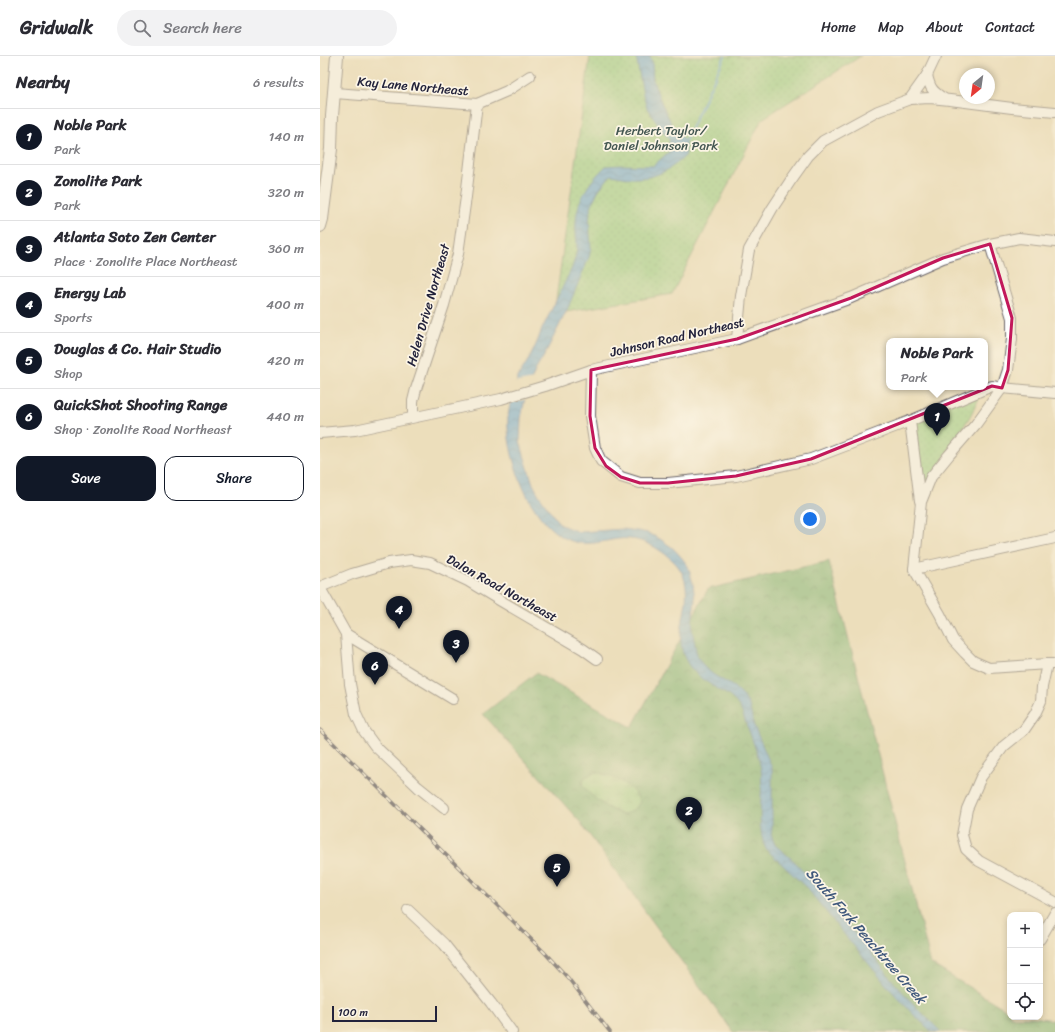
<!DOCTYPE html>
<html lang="en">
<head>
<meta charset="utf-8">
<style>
	body { margin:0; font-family:Sriracha,sans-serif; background:#f2f2f3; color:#2b2b33 }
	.controls { position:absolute; right:12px; bottom:12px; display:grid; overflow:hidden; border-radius:8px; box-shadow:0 2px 6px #0003 }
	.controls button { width:36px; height:36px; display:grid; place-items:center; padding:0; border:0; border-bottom:1px solid #e1e1e2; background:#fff; color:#2b2b33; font:20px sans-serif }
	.compass { position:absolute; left:639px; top:12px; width:36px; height:36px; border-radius:50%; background:#fff; box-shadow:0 2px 6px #0003; rotate:209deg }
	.scale { position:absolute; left:12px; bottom:10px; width:105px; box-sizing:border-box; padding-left:4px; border:2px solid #22223b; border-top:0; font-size:11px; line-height:14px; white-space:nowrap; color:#22223b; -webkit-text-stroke:3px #fcf5e5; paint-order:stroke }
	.you { position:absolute; left:490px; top:463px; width:14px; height:14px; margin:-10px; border:3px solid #fff; border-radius:50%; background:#1a73e8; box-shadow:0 0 0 6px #1a73e833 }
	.badge { display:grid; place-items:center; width:26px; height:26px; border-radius:50%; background:#111827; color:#fff; font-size:13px; font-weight:700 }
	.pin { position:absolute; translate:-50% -33px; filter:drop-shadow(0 1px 2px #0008) }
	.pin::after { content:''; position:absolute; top:21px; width:14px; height:12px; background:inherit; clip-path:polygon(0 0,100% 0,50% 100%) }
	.popup { position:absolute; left:566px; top:282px; width:102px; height:52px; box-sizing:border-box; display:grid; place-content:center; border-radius:8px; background:#fff; filter:drop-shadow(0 1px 3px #0005); font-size:13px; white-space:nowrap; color:#7c7c81 }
	.popup b { font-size:15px; color:#2b2b33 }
	.popup::after { content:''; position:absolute; left:50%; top:100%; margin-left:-8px; border:8px solid transparent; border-top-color:#fff }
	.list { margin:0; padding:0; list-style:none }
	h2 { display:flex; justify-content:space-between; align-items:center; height:52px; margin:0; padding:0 16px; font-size:17px }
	h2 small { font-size:13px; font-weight:400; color:#7c7c81 }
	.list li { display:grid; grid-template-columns:26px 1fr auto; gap:12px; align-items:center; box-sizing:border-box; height:56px; padding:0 16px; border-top:1px solid #e1e1e2 }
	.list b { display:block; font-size:15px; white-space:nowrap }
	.list p { margin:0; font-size:13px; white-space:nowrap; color:#7c7c81 }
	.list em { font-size:13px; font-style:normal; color:#7c7c81 }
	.actions { display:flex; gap:8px; padding:12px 16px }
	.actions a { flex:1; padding:9px 0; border:1px solid #111827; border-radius:12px; text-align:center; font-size:14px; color:#111827 }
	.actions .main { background:#111827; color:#fff }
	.icon { flex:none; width:22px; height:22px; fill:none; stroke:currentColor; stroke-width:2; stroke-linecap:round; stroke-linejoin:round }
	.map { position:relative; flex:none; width:735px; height:976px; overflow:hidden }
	header { display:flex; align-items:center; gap:24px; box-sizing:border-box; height:56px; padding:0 20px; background:#fff; border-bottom:1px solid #e1e1e2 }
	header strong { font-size:19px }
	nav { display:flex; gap:22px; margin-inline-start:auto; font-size:14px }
	.search { width:280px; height:36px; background:#f2f2f3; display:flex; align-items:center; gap:10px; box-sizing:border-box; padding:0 14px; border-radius:22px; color:#7c7c81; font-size:15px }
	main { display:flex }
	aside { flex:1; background:#fff }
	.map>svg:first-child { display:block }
	.forest { fill:url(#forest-crowns); stroke:#4d6a58 }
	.wetland { fill:url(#wetland-marsh); stroke:#5c7a61 }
	.park { fill:url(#park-dots); stroke:#5c7a61 }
	.water { fill:url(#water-waves); stroke:#46668c }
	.pier { fill:#ecdebb }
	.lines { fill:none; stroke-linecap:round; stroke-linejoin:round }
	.stream { stroke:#6aaadd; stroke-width:2 }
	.minor-casing { stroke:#696468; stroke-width:12 }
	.major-casing { stroke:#696468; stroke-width:14 }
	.minor { stroke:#fff; stroke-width:10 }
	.major { stroke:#fff; stroke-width:12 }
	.rail-casing { stroke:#22223b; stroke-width:3.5 }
	.rail { stroke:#fcf5e5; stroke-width:2; stroke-dasharray:6; stroke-linecap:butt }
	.marked { fill:none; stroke:#c2185b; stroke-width:3; stroke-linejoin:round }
	.labels { text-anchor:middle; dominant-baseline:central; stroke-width:3.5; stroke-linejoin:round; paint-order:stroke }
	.street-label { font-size:13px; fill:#22223b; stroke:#fcf5e5 }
	.park-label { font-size:13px; fill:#445752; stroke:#fcf5e5 }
	.water-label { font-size:14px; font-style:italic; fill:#3f587c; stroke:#fcf5e5 }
</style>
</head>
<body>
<header>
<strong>Gridwalk</strong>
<div class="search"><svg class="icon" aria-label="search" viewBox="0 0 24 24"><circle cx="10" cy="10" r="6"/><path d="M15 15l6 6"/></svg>Search here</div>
<nav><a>Home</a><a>Map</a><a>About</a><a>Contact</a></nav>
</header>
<main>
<aside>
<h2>Nearby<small>6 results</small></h2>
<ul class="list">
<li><span class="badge">1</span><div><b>Noble Park</b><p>Park</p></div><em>140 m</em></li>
<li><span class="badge">2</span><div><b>Zonolite Park</b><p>Park</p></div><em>320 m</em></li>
<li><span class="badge">3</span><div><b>Atlanta Soto Zen Center</b><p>Place · Zonolite Place Northeast</p></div><em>360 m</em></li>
<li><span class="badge">4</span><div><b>Energy Lab</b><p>Sports</p></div><em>400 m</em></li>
<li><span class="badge">5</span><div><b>Douglas &amp; Co. Hair Studio</b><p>Shop</p></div><em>420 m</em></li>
<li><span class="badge">6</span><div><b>QuickShot Shooting Range</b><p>Shop · Zonolite Road Northeast</p></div><em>440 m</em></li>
</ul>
<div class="actions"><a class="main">Save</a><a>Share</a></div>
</aside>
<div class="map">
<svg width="735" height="976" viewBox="0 0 735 976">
	<defs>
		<pattern id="forest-crowns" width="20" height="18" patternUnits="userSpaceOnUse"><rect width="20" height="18" fill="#78b374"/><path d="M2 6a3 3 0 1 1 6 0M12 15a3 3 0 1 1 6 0" fill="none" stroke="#629160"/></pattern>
		<pattern id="wetland-marsh" width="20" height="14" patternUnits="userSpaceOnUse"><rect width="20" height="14" fill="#95d187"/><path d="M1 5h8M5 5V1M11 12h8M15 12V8" fill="none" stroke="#80b375"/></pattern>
		<pattern id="park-dots" width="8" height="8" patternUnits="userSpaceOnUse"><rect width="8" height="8" fill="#95d187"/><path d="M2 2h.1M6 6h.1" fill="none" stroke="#80b375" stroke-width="1.8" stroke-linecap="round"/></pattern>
		<pattern id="water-waves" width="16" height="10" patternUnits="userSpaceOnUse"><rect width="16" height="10" fill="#6aaadd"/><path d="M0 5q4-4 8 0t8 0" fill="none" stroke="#578ab4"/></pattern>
	</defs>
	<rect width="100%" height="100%" fill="#fcf5e5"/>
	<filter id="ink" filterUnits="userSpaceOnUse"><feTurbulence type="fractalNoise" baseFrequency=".025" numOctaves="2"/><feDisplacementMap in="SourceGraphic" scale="8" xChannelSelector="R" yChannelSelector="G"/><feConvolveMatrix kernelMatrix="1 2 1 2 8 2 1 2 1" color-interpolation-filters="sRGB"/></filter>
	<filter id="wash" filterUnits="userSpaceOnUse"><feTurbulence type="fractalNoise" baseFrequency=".012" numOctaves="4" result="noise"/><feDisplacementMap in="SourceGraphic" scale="16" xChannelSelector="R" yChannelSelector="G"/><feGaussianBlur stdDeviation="0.9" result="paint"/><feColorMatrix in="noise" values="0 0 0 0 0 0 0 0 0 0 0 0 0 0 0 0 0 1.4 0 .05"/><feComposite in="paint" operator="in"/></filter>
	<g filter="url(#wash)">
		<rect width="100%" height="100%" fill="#ecdebb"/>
		<polygon class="forest" points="509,505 611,908 690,956 690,961 713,961 735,964 735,976 413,976 260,766 163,658 216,617 312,671 388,533"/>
		<path class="wetland" d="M276,716C289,719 303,724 313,735C316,738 318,742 320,746L312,755L302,759C287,752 272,742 262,729L265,721Z"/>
		<g class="park">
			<polygon points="270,0 541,0 442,63 352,238 234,258"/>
			<polygon points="663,335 649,362 602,437 593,361"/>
		</g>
		<path class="water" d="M316,0H329L332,5L333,25L342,48L352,69L365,85L366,99C351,114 335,123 313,122C306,122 298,120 291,119L284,127L278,135L273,145L270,155L269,165L271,192L269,201L247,254L224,300L215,315L206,338L201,362L200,385L204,399L213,428L219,439L235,462L241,469L259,476L303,473L318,475L328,477L340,483L353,492L362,502L368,510L373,527L375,545L373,558L372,573L377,600L385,612L394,619L414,631L423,640L429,649L434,670L452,712V772L451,779L455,789L475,806L494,827L524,866L538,881L576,929L596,951L621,976H612L592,957L568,931L515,867L487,832L446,793C435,770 444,737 441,713C439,701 434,689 430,677C426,669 424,660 420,652C416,645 410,640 403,636C387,626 369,617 363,597C354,569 376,543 361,515C356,506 348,500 339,494C327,486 313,481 298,483C283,485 270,490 255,486C212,476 185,399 188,360C189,352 193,334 196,327C198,319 203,313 207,306C212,298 218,285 221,275L252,212C254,205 257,198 257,190C257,182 255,174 256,166C257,143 270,125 286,110L302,109L333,110L350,95L349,82L343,76L327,52L323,38Z"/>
		<polygon class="pier" points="214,323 207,343 189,347 193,327"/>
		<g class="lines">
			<polyline class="stream" points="365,85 405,0"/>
		</g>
	</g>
	<g filter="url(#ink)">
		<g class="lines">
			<g class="minor-casing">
				<g id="minor">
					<path d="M607,19C610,32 612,35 623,42"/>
					<polyline points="15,37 157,48 187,35 210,20"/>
					<polyline points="590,43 607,19 616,0"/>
					<polyline points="670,188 692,262 692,283 688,314 682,332 656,368 629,399 611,421 601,446 594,513 620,558 633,584 645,597 653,605 669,612 727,608 735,608"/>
					<polyline points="417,283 421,240 429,194 452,153 471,124 488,100 503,85 558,55 590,43 610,42 630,44 692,52 735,56"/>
					<polyline points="271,314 270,360 275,392 281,405 301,421 320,427 348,427 416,420 491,403 590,365 672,330 682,332 735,337"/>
					<polyline points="93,361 93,345 96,333 124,249 138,198 146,141 157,48"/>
					<polyline points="590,365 600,445"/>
					<polyline points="0,377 35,374 181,343 225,330 271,314 417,283 531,242 623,202 670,188 699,182 735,186"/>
					<polyline points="594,513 735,482"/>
					<polyline points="0,531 32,518 69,507 91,504 110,507 148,525 181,545 263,593 277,603"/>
					<polyline points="0,532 26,578 30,628 36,658 44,675 55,690 75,709 98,731 124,752"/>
					<polyline points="26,578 133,643"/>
					<polyline points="727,608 722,631 721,645 715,658 704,674 684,690 661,721 647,753 642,779 646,793 659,805 735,846"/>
					<polyline points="88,854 124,888 171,947 192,976"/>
					<polyline points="720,883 735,857"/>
				</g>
			</g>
			<g class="major-casing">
				<polyline id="major" points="0,170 2,163 11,93 12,60 17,0"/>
			</g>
			<use href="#minor" class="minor"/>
			<use href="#major" class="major"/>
			<g class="rail-casing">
				<polyline id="rail" points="0,674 224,896 248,922 290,976"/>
			</g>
			<use href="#rail" class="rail"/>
		</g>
	</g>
	<path d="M0 0H735V976H0ZM670,188L692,262L688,314L682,332L672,330L491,403L416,420L348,427H320L301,421L286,410L275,392L270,360L271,314L417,283L531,242L623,202Z" fill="#ecdebb" fill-opacity=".55" fill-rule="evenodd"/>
	<path class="marked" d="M670,188L692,262L688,314L682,332L672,330L491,403L416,420L348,427H320L301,421L286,410L275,392L270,360L271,314L417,283L531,242L623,202Z"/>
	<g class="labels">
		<g class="street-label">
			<text transform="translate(93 30) rotate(5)">Kay Lane Northeast</text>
			<text transform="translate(108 249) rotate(-74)">Helen Drive Northeast</text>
			<text transform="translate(357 281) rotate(-13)">Johnson Road Northeast</text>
			<text transform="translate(182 532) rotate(29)">Dalon Road Northeast</text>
		</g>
		<g class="park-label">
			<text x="341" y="74">Herbert Taylor/<tspan x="341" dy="15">Daniel Johnson Park</tspan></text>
		</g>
		<g class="water-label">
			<text transform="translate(546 880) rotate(49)">South Fork Peachtree Creek</text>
		</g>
	</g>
</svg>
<div class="controls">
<button>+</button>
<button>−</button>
<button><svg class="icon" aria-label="locate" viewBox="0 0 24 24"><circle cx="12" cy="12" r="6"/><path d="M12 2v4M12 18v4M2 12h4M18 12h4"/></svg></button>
</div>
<svg class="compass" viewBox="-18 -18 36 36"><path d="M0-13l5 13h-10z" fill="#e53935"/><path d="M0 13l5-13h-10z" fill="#7c7c81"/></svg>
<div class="scale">100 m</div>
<div class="you"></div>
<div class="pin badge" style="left:617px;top:380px">1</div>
<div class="popup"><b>Noble Park</b>Park</div>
<div class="pin badge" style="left:369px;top:774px">2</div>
<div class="pin badge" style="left:136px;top:607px">3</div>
<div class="pin badge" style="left:79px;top:573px">4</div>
<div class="pin badge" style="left:237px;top:831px">5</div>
<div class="pin badge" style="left:55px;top:629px">6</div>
</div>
</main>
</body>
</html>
